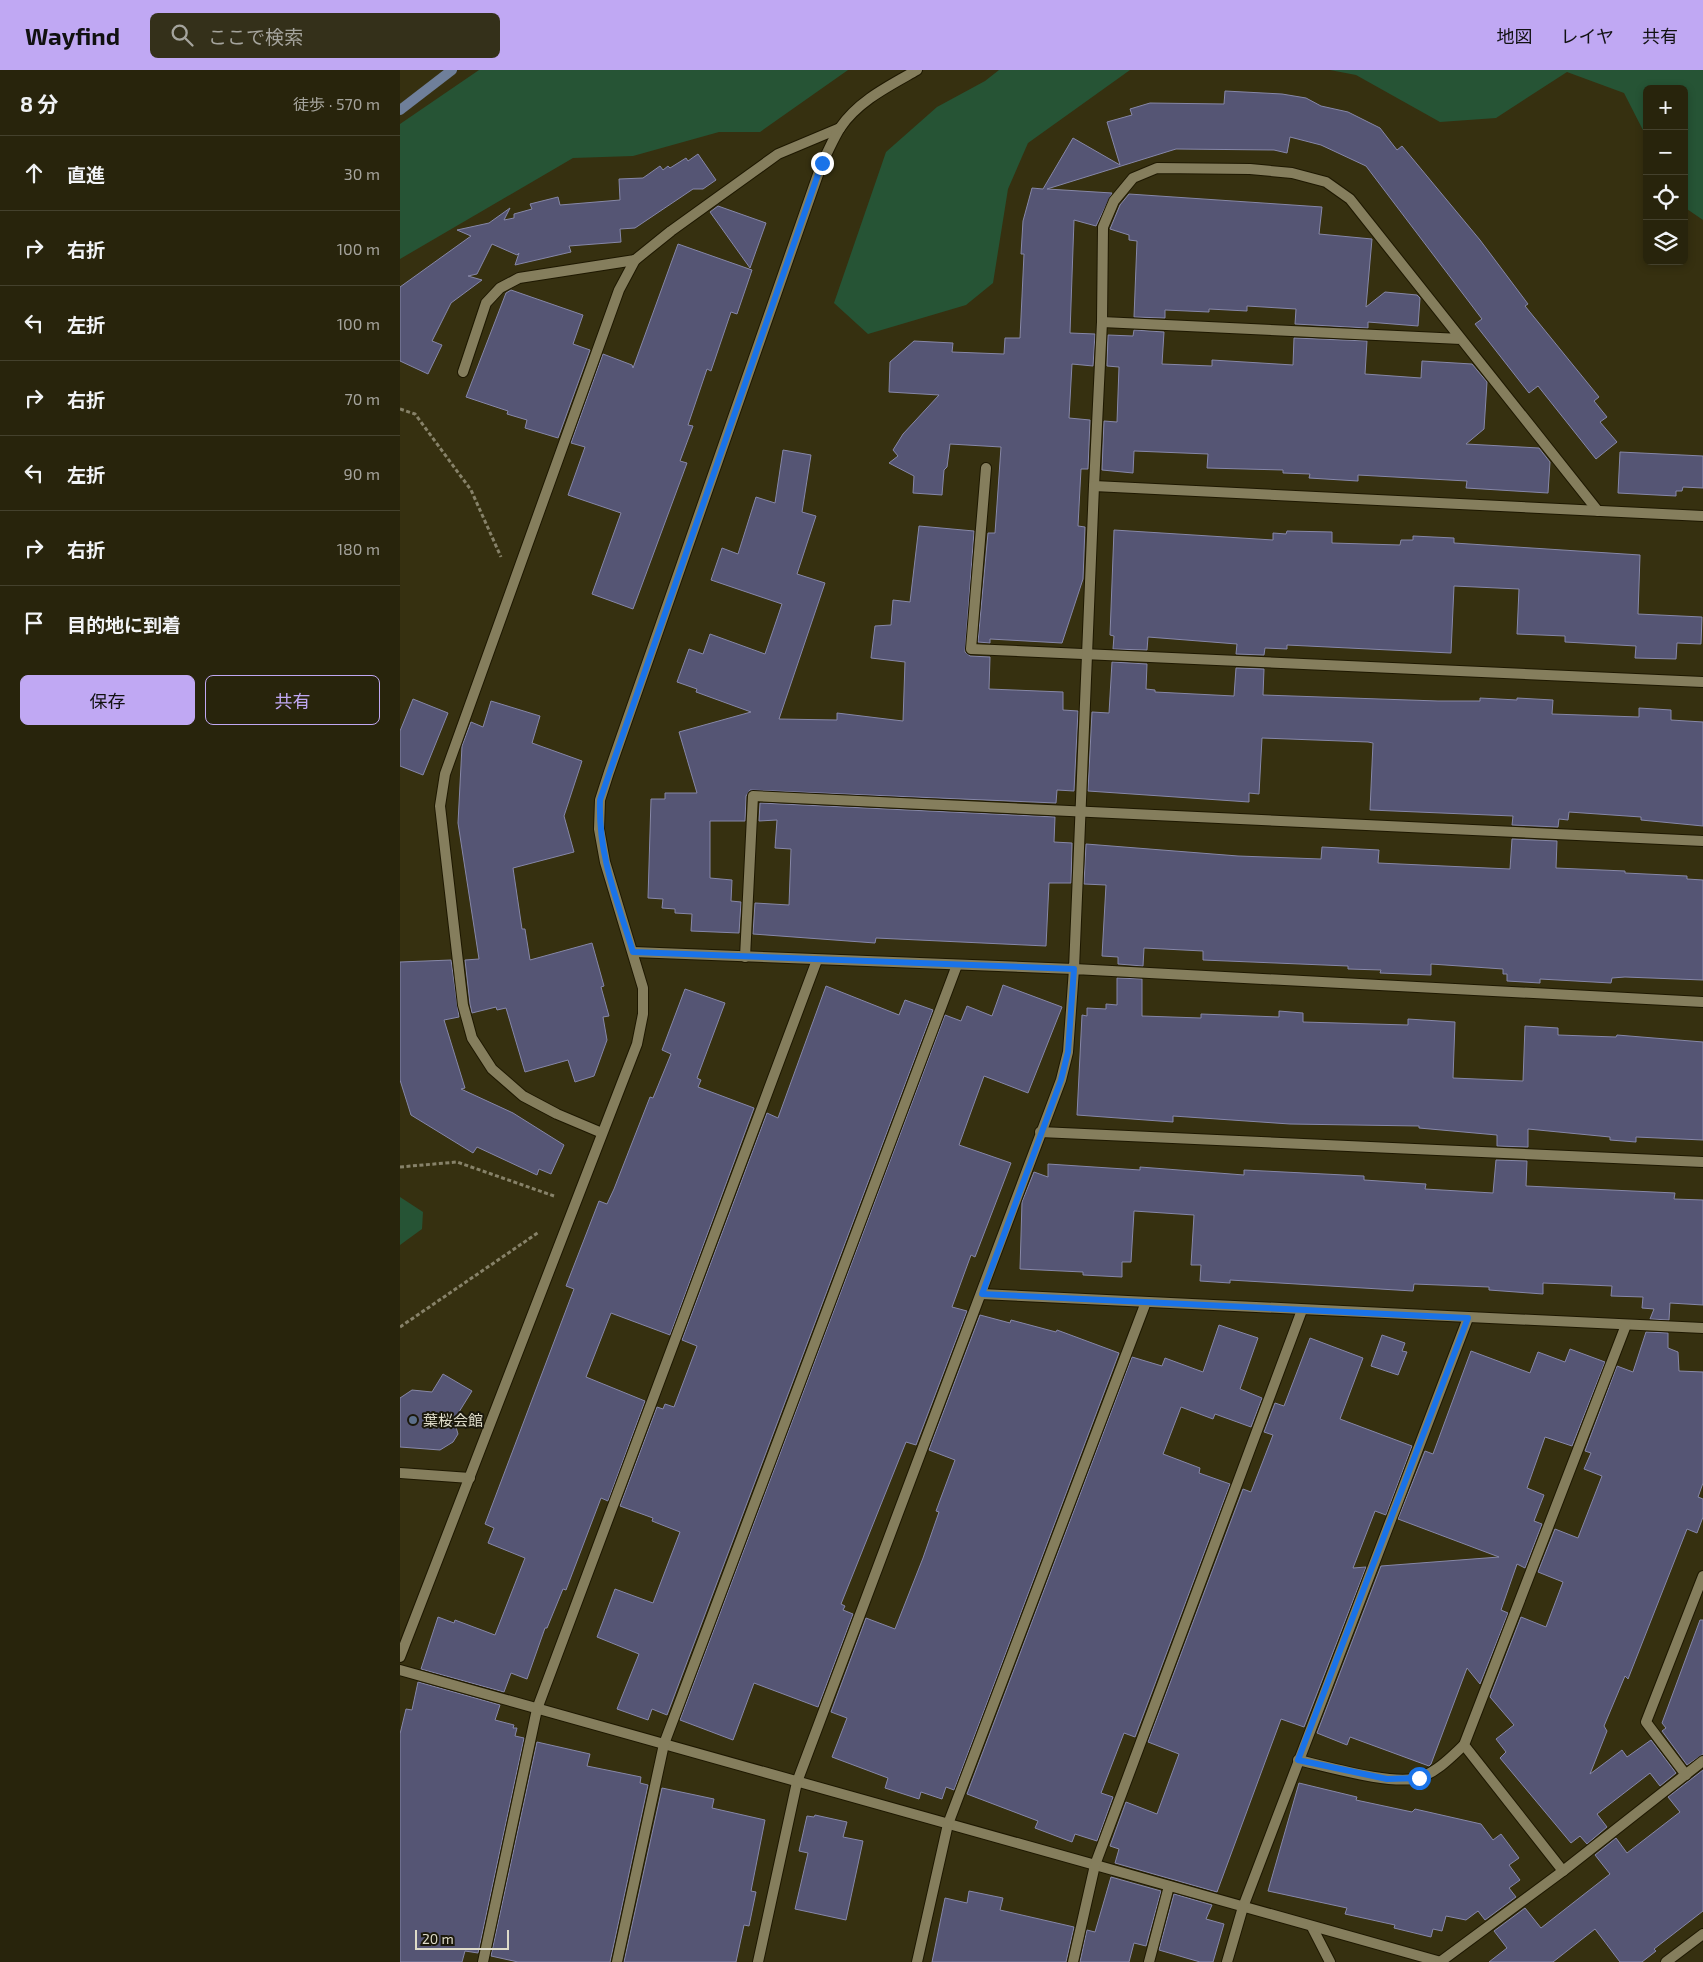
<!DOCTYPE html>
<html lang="ja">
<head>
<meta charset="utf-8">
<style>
	body { margin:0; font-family:"Exo 2","Noto Sans JP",sans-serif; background:#34301a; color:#f1f3f6 }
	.controls { position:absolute; right:15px; top:15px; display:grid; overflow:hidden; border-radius:8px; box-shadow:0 2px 8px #0003 }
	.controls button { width:45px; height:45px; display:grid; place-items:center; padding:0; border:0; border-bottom:1px solid #44412d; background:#28240c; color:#f1f3f6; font:25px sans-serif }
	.scale { position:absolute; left:15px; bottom:12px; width:94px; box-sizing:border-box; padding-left:5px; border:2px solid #dedbc9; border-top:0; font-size:14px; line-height:18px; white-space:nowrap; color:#dedbc9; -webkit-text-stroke:4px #1b180b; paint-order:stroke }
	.stop { position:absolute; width:15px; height:15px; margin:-11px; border:4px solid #1a73e8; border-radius:50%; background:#fff }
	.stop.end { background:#1a73e8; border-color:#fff; box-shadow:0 1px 5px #0008 }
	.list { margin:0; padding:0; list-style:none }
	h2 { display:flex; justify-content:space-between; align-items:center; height:65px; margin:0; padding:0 20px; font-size:21px }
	h2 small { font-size:16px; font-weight:400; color:#a5a49d }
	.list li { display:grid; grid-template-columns:32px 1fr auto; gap:15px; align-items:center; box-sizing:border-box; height:75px; padding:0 20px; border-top:1px solid #44412d }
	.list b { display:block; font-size:19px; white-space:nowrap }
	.list em { font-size:16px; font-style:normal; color:#a5a49d }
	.actions { display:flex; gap:10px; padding:15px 20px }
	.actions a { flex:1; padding:11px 0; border:1px solid #c0a8f3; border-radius:8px; text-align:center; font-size:18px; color:#c0a8f3 }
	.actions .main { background:#c0a8f3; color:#111 }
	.icon { flex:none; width:28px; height:28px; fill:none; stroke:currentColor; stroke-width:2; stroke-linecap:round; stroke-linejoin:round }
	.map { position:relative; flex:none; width:1303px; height:1892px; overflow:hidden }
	header { display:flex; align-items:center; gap:30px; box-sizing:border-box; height:70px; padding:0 25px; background:#c0a8f3; color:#111 }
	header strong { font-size:24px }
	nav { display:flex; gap:28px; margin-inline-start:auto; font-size:18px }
	.search { width:350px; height:45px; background:#34301a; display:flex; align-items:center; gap:12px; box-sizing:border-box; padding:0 18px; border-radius:8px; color:#a5a49d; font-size:19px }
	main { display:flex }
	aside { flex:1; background:#28240c }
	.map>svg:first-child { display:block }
	.green { fill:#265435 }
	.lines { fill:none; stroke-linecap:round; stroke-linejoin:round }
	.stream { stroke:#6f7f9a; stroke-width:10 }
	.building { fill:#555574; stroke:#8687a8 }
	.service-casing { stroke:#1e1800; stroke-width:12 }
	.minor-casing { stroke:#1e1800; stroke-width:12 }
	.tertiary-casing { stroke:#1e1800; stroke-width:12 }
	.path { stroke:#878269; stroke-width:3; stroke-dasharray:4 2.5; stroke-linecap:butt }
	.service { stroke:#857e5d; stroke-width:10 }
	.minor { stroke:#857e5d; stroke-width:10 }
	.tertiary { stroke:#857e5d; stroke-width:10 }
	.route { stroke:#1a73e8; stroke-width:6 }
	.service-dot { fill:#5c6f8a; stroke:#1b180b; stroke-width:2 }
	.labels { text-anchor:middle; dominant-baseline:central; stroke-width:4; stroke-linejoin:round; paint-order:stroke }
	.poi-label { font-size:15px; fill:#dedbc9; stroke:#1b180b; text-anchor:start }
</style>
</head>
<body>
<header>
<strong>Wayfind</strong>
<div class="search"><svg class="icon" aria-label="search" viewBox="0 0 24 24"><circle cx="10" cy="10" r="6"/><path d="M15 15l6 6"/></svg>ここで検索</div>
<nav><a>地図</a><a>レイヤ</a><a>共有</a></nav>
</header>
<main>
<aside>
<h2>8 分<small>徒歩 · 570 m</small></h2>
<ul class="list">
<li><svg class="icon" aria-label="ahead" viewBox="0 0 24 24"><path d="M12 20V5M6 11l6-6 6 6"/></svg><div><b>直進</b></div><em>30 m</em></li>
<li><svg class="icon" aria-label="right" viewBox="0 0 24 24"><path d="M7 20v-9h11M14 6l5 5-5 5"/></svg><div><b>右折</b></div><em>100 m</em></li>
<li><svg class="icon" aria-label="left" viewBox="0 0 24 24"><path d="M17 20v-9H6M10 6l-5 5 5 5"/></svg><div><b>左折</b></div><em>100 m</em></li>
<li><svg class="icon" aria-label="right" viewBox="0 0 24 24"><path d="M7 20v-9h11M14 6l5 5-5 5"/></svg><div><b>右折</b></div><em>70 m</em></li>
<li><svg class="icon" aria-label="left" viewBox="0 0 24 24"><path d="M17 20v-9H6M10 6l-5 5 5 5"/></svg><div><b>左折</b></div><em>90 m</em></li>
<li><svg class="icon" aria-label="right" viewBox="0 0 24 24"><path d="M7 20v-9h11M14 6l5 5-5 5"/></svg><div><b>右折</b></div><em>180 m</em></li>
<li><svg class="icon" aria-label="arrive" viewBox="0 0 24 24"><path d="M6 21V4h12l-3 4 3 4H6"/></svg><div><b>目的地に到着</b></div></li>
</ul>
<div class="actions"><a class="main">保存</a><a>共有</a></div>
</aside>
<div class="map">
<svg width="1303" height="1892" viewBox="0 0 1303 1892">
	<rect width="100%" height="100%" fill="#363010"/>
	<g class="green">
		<polygon points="79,0 448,0 360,62 319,62 233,86 173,88 0,189 0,54"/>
		<polygon points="599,0 730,0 628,73 608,119 593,213 566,235 468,264 434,233 486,82 537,37 585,11"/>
		<polygon points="930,0 1303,0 1303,150 1284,137 1284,19 1247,19 1247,68 1224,23 1167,2 1096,48 1040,52 956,5"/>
		<polygon points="0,1127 23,1142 22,1159 0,1175"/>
	</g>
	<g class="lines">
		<polyline class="stream" points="0,40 52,0"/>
	</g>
	<g class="building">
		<polygon points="825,21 882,24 906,28 921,36 948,42 980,58 997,80 1002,76 1080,170 1128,234 1125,236 1199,327 1194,331 1207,347 1200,352 1217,372 1196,389 1138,316 1129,323 1075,254 1082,249 966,96 921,75 890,67 887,83 874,80 776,79 647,119 712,123 696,156 674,150 670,263 695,264 693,296 672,294 669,348 690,350 688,399 681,399 678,456 685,457 683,509 662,573 590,569 590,573 578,572 588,463 595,463 601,377 550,374 547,397 544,400 542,425 513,423 514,406 489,393 498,386 493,380 503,364 539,325 489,322 490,292 514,271 553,273 552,282 604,284 605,268 620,268 624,184 621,184 623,151 632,118 643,119 673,68 720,95 707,52 732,45 730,39 750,33 824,34"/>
		<polygon points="298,84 316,110 303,119 293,119 235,158 220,159 221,172 169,176 171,182 115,195 119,183 117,185 92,174 77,204 68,206 82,210 51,233 32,271 42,275 28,304 0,291 0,217 71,166 57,160 89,153 110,138 104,150 114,148 114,144 132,139 130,134 158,127 160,135 220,130 219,109 243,108 260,96 263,100 268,96 270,98 286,88 288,91"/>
		<polygon points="729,124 922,137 919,164 972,169 966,237 985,222 1017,225 1020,228 1018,256 968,252 968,258 895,254 896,239 847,236 847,241 809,239 809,242 765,240 765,248 734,247 737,171 729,170 729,165 710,159 720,135"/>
		<polygon points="318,136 366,153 350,198 310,142"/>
		<polygon points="278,174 352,200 337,244 331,242 311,301 307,299 288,355 293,356 280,391 287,393 233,539 192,524 221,443 168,425 185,377 171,373 203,284 232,295 233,298"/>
		<polygon points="111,220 183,245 173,274 190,280 158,368 125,358 127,350 107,344 108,341 66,327 106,223"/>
		<polygon points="734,260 764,262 762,294 812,296 812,290 893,295 894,268 967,271 965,304 1021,308 1022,291 1072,294 1087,312 1084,359 1066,374 1139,378 1150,392 1148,423 1066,418 1067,411 958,405 958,411 909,408 910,404 883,403 883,400 807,398 808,384 734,381 733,403 702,400 704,351 717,352 719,297 707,296 708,265 733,266"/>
		<polygon points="383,380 411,385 402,442 416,446 397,504 425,513 379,649 437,650 437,643 503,651 505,592 471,588 475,556 491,555 493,530 510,532 519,456 574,461 565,582 570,586 590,587 589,619 663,622 663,640 678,641 674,721 657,720 656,733 350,720 346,726 345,751 310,751 310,808 332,810 331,831 341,832 339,863 291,861 292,844 275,843 275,839 262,838 263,829 248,828 251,729 265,729 265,723 297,723 279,662 351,642 296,622 297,619 277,612 289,579 303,584 310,564 365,584 382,534 311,510 322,478 338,484 356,427 375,433"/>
		<polygon points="1220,382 1303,386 1303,418 1283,417 1282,421 1276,421 1276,426 1218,423"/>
		<polygon points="714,460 873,470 873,463 886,464 887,461 932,462 932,473 1000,475 1001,470 1013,470 1013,466 1054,468 1054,473 1240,485 1238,544 1302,547 1301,574 1277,573 1276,589 1235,588 1236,576 1165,572 1165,566 1117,564 1119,519 1054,516 1051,583 887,575 887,579 865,578 864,585 836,584 837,574 748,567 747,580 713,579 714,566 710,565"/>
		<polygon points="712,592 747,594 746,619 755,620 755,622 834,626 836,598 864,599 863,625 1038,631 1080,631 1080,628 1117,630 1117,628 1153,630 1152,644 1239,647 1239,638 1271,640 1271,650 1303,652 1303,756 1241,750 1241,747 1169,742 1168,750 1159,749 1158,757 1112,755 1113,746 970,740 973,673 968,672 862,668 859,724 849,723 849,732 688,721 692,642 709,643"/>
		<polygon points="13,629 48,643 23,705 0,696 0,661"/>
		<polygon points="91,631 140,646 132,673 182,691 164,746 174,782 113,798 122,859 125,859 130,890 192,873 204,916 201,917 209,946 203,947 207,970 194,1006 175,1012 168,990 125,1002 106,938 97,940 96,937 72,943 70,934 65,890 79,889 58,753 62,676 71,652 83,657"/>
		<polygon points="360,733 655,747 654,772 672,773 671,813 649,813 646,876 476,868 475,873 353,864 355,833 389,835 391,779 375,778 377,750 359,751"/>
		<polygon points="1112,769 1157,771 1156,798 1225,801 1225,803 1287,806 1287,809 1303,810 1303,910 1225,907 1212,908 1211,913 1140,909 1140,913 1107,911 1107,904 1103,904 1103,899 1031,894 1031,905 980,903 981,900 948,899 948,896 803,890 803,881 744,878 743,896 718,894 718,887 702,886 706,815 684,814 686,774 838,786 921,789 922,777 979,780 978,793 1110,799"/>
		<polygon points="51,890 59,947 44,950 65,1018 61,1019 113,1043 164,1075 151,1104 139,1099 137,1105 77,1077 73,1083 11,1045 0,1010 0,892"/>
		<polygon points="717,908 742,909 742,946 801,948 801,944 879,947 879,941 903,943 903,952 1008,955 1008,949 1055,952 1053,1008 1123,1011 1125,956 1158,958 1158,965 1216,967 1217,965 1303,972 1303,1070 1236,1067 1236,1072 1210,1070 1210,1067 1128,1059 1128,1077 1097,1076 1097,1065 1019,1058 1019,1056 890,1054 773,1046 773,1052 677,1045 682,945 687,946 687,938 706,939 706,934 717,935"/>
		<polygon points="603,915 662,937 628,1023 584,1006 559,1075 611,1093 575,1187 571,1185 552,1237 567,1241 516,1375 506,1372 441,1534 445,1536 443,1540 453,1544 418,1637 354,1613 333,1670 280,1650 545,945 561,951 567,936 592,946"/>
		<polygon points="426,916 499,945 505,930 533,940 267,1645 252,1639 248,1650 217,1639 239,1584 197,1567 215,1519 253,1533 280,1462 252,1451 253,1448 220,1436 257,1337 263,1339 265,1334 274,1337 297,1276 282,1270 367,1043 378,1048"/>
		<polygon points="285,919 325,933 297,1008 301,1010 298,1017 354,1038 270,1265 211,1243 186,1307 245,1331 208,1431 201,1428 166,1520 163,1519 147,1558 145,1558 127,1609 111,1603 104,1622 21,1599 38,1547 54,1553 55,1550 95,1565 125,1488 88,1473 94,1458 85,1454 174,1219 166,1216 187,1162 199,1131 207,1134 214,1119 250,1027 253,1028 271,984 262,980"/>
		<polygon points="1096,1090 1127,1091 1126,1116 1275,1123 1274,1129 1303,1130 1303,1235 1270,1233 1269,1250 1250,1249 1254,1239 1242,1238 1243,1227 1211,1226 1212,1216 1143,1213 1143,1224 1089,1220 1089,1217 1014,1214 1013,1221 830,1210 830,1213 800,1211 801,1195 791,1195 794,1145 734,1141 731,1192 722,1192 722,1207 683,1205 683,1202 620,1199 622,1132 634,1102 648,1107 648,1094 740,1100 740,1097 844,1105 844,1100 964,1106 964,1110 1026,1114 1025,1119 1093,1123"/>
		<polygon points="580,1245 610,1253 611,1250 656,1262 657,1260 719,1283 554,1720 546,1717 542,1729 521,1722 519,1729 485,1718 488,1708 432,1687 447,1648 431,1642 466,1548 495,1559 523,1488 539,1442 536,1441 555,1390 529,1380"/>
		<polygon points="819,1255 858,1268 840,1319 862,1328 851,1357 815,1344 813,1349 781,1337 763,1384 800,1398 799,1403 830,1414 735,1667 724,1663 701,1723 713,1727 697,1771 675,1764 672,1772 635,1758 638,1751 567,1724 732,1287 762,1296 765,1288 803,1302"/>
		<polygon points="1246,1262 1268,1263 1268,1278 1278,1282 1279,1301 1303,1302 1303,1413 1298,1427 1303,1429 1303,1447 1297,1463 1287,1459 1228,1609 1225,1606 1204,1656 1207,1661 1190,1704 1222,1680 1227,1687 1251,1670 1276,1703 1260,1716 1250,1703 1197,1744 1207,1757 1187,1774 1180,1766 1171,1773 1100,1688 1106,1682 1096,1669 1114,1655 1090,1627 1121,1547 1146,1557 1163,1512 1138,1502 1155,1459 1178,1468 1202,1406 1184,1399 1191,1383 1185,1381 1217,1296 1233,1302"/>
		<polygon points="982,1265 1005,1273 1002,1281 1007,1282 998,1305 971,1296"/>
		<polygon points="910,1268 963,1288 940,1349 1012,1376 986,1445 975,1441 953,1498 966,1497 904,1657 881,1649 817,1822 715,1793 719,1779 710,1776 726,1732 757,1744 779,1684 748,1672 843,1419 851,1422 873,1365 864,1362 875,1333 884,1336"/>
		<polygon points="1170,1279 1205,1292 1172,1376 1145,1367 1127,1418 1144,1425 1134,1451 1142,1454 1125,1498 1117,1494 1101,1540 1108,1543 1080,1614 1067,1598 1031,1694 1029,1696 950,1667 947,1675 917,1663 981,1496 1099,1487 998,1449 1025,1381 1033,1384 1071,1281 1130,1303 1138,1282 1165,1292"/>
		<polygon points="43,1304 72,1321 54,1350 58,1364 53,1372 40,1380 0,1377 0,1328 12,1320 32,1322"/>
		<polygon points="1300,1550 1303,1550 1303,1684 1287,1695 1262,1661 1266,1658 1262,1653"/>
		<polygon points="18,1612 100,1635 95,1650 114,1655 113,1658 117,1658 115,1666 124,1668 78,1883 65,1881 62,1892 0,1892 0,1664 6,1639 12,1640"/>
		<polygon points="137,1672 190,1684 187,1696 241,1707 240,1713 248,1715 210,1892 118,1892 91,1886"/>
		<polygon points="1303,1700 1303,1841 1254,1879 1256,1881 1242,1892 1220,1892 1195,1859 1153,1892 1089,1892 1107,1878 1094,1861 1125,1838 1141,1858 1210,1804 1195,1785 1216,1768 1227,1783 1280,1742 1268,1727"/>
		<polygon points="899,1713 957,1727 956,1730 1012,1742 1015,1739 1081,1754 1093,1770 1101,1764 1119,1788 1109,1795 1120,1810 1109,1818 1116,1827 1085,1850 1078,1841 1066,1850 1046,1846 1042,1861 1033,1859 1031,1867 994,1858 995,1855 945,1844 947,1838 868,1821"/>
		<polygon points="262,1718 314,1729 312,1738 365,1750 351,1821 356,1822 349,1856 344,1855 336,1892 224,1892"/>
		<polygon points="415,1745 447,1752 443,1767 463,1771 446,1850 395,1839 408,1783 399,1781 407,1746 414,1747"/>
		<polygon points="711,1807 761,1821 746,1876 734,1873 729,1892 680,1892 687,1860 695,1862"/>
		<polygon points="569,1821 603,1828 600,1840 674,1857 666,1892 532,1892 545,1828 567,1833"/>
		<polygon points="774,1824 812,1835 806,1849 824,1854 813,1892 800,1892 759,1880"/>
	</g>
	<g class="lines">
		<g class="service-casing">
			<polyline id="service" points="912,1857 930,1892"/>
		</g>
		<g class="minor-casing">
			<g id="minor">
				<polyline points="1061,269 702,252 703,157 714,131 733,108 757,98 850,99 892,103 926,112 950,129 1198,441"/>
				<polyline points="63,302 86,233 100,218 119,208 235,190"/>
				<polyline points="586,398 571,579 1303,612"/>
				<polyline points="694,416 702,252"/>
				<polyline points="233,882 674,899 694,416 1303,446"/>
				<polyline points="345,887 353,726 1303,771"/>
				<polyline points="640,1062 1303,1092"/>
				<polyline points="202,1063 157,1044 123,1026 92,999 72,968 63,935 40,736 45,704 219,220 235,190 271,161 378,84 440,58"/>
				<polyline points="581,1224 1303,1258"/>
				<polyline points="0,1403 70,1408"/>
				<polyline points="0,1600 1041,1892"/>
				<path d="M898,1690C925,1696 996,1717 1021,1707C1038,1701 1051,1687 1064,1675"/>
				<polyline points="1286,1705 1246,1652 1303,1506"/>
				<polyline points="1163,1801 1064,1675 1226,1255"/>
				<polyline points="83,1892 137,1639 417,890"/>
				<polyline points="217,1892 264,1674 557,895"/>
				<polyline points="358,1892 397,1712 661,1010 668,982 674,899 1303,932"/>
				<polyline points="517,1892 548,1754 746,1232"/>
				<polyline points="673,1892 695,1795 902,1240"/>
				<polyline points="749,1892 769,1816"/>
				<polyline points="827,1892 843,1837 1068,1248"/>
				<polyline points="1040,1892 1163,1801 1303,1691"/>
				<polyline points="1266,1892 1303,1864"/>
			</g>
		</g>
		<g class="tertiary-casing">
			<path id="tertiary" d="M0,1587L237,974L243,944V918L205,792L199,759L200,730L209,702L422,93C428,82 433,69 440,58C458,31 489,16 517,0"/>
		</g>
		<g class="path">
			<polyline points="0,339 15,344 71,420 101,487"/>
			<polyline points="0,1097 57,1092 154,1126"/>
			<polyline points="0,1257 139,1162"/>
		</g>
		<use href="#service" class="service"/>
		<use href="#minor" class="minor"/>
		<use href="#tertiary" class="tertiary"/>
	</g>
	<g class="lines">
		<path class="route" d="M422,93L200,730C198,785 217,830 233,882L674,899L668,982L661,1010L582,1224L1068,1248L898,1690L987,1709L1019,1708"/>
	</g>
	<circle class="service-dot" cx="13" cy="1350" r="5"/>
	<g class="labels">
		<g class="poi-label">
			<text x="23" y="1350">葉桜会館</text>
		</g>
	</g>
</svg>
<div class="controls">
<button>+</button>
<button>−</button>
<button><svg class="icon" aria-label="locate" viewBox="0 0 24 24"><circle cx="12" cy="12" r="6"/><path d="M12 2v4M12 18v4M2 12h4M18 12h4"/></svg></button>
<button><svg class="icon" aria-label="layers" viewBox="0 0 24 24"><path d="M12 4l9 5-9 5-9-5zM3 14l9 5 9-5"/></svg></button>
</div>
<div class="scale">20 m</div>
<div class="stop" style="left:1019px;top:1708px"></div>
<div class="stop end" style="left:422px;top:93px"></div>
</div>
</main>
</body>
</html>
